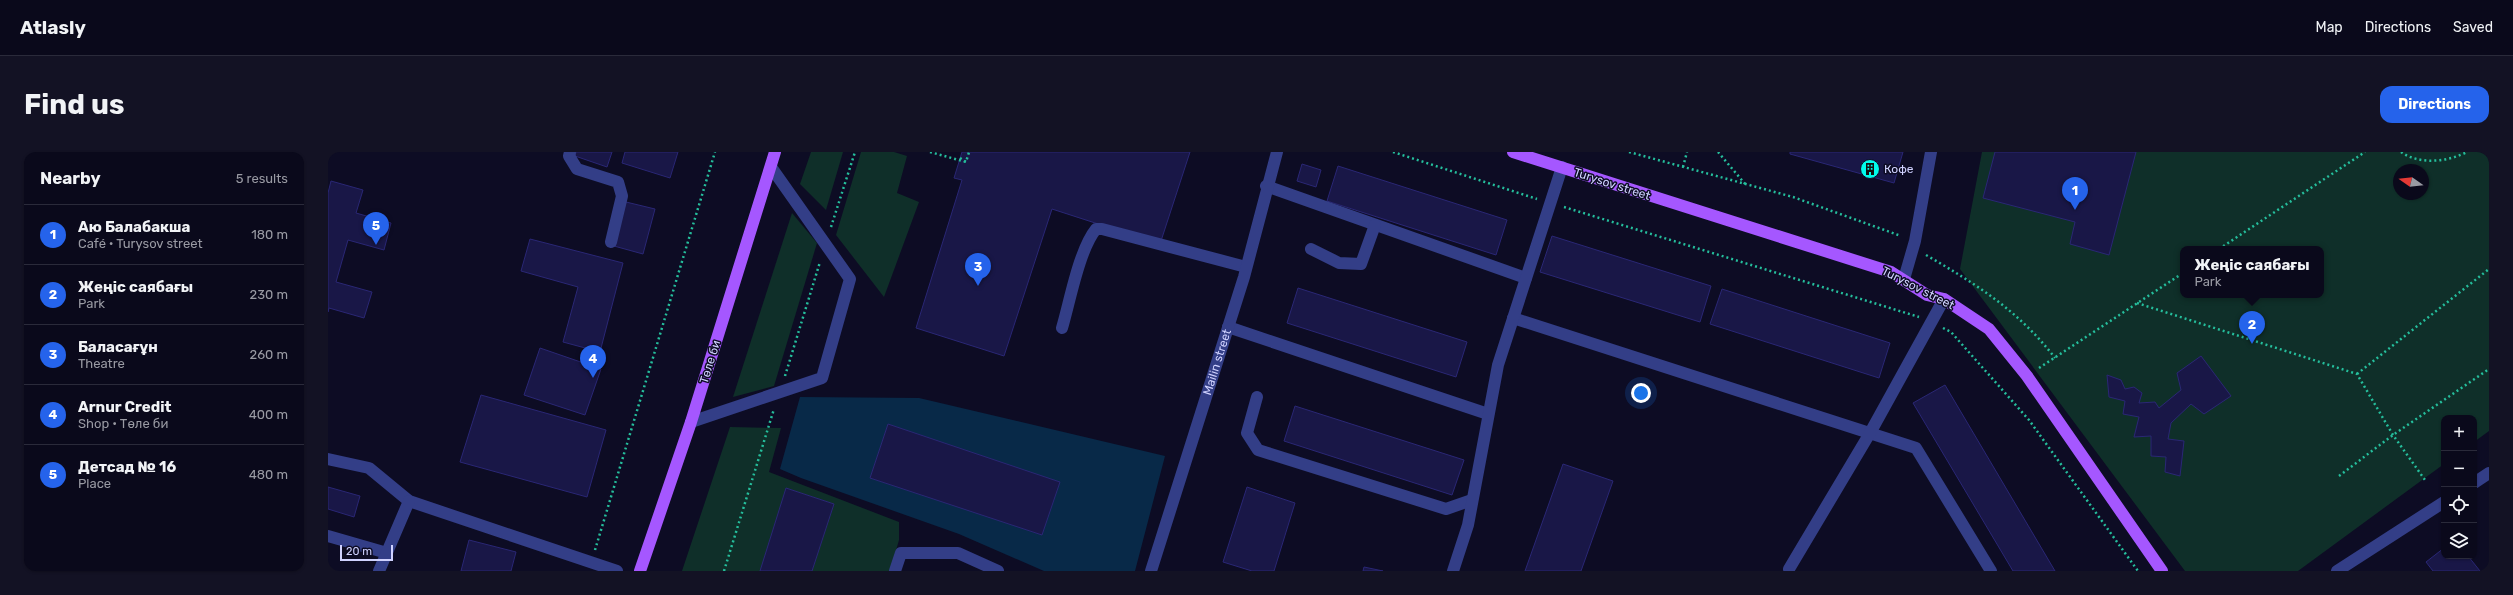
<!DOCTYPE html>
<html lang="en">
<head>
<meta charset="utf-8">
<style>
	body { margin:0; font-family:Rubik,sans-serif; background:#131224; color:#f1f3f6 }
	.controls { position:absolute; right:12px; bottom:12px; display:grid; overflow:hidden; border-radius:8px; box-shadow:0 1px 3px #0004 }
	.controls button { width:36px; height:36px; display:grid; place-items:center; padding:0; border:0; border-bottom:1px solid #2a2a3a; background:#0a091b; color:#f1f3f6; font:20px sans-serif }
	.compass { position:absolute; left:2065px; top:12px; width:36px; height:36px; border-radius:50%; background:#0a091b; box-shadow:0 1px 3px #0004; rotate:284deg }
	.scale { position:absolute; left:12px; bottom:10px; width:53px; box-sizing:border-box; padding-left:4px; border:2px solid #d0d2ff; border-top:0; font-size:11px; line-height:14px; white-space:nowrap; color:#d0d2ff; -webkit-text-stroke:3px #0d0c24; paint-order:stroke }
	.you { position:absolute; left:1313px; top:241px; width:14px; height:14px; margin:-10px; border:3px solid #fff; border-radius:50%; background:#1a73e8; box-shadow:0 0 0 6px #1a73e833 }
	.badge { display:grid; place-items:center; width:26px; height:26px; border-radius:50%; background:#2563eb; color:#fff; font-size:13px; font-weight:700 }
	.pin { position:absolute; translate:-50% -33px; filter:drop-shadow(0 1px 2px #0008) }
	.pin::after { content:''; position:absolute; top:21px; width:14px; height:12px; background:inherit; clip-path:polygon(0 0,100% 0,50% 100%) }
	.popup { position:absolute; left:1852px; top:94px; width:144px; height:52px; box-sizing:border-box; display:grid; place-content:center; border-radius:8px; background:#0a091b; filter:drop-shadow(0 1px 3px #0005); font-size:13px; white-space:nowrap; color:#999aa3 }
	.popup b { font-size:15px; color:#f1f3f6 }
	.popup::after { content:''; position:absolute; left:50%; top:100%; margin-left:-8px; border:8px solid transparent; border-top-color:#0a091b }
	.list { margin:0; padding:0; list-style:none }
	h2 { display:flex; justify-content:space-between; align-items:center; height:52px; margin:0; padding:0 16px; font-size:17px }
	h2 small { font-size:13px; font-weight:400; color:#999aa3 }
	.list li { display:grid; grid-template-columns:26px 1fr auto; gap:12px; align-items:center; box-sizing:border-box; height:60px; padding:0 16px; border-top:1px solid #2a2a3a }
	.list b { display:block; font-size:15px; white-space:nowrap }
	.list p { margin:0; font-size:13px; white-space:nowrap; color:#999aa3 }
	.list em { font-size:13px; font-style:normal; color:#999aa3 }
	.icon { flex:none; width:22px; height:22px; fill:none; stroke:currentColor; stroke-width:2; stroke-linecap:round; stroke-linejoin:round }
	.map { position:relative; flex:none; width:2161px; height:419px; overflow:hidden; border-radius:12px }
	header { display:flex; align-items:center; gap:24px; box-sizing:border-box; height:56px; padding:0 20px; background:#0a091b; border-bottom:1px solid #2a2a3a }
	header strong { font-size:19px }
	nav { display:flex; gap:22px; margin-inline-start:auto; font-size:14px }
	.intro { display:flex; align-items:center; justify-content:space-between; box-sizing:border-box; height:96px; padding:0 24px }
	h1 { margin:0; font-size:28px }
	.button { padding:10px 18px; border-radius:12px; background:#2563eb; color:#fff; font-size:14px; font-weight:700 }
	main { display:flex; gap:24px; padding:0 24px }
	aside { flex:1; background:#0a091b; border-radius:12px; box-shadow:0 1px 3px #0004 }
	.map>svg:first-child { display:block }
	.green { fill:#0f2f29; fill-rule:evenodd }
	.water { fill:#082948 }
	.building { fill:#191747; stroke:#2a2775 }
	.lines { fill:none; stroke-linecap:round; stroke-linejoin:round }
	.path { stroke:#25be9c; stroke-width:2.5; stroke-dasharray:2 3; stroke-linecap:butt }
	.minor { stroke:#333e87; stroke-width:12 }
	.major { stroke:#a557ff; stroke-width:12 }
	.labels { text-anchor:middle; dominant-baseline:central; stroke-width:3; stroke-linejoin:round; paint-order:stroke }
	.poi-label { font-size:12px; fill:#d0d2ff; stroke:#0d0c24; text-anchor:start }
	.street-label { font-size:12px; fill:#d0d2ff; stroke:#0d0c24 }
</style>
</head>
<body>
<header>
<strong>Atlasly</strong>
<nav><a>Map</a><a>Directions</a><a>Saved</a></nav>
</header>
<div class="intro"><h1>Find us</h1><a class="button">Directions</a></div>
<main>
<aside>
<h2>Nearby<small>5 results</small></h2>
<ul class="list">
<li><span class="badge">1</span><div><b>Аю Балабакша</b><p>Café · Turysov street</p></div><em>180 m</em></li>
<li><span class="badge">2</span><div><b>Жеңіс саябағы</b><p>Park</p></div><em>230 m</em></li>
<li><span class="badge">3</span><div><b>Баласағұн</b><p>Theatre</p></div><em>260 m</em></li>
<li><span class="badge">4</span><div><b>Arnur Credit</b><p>Shop · Төле би</p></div><em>400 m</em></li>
<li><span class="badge">5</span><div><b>Детсад № 16</b><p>Place</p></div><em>480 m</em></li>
</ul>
</aside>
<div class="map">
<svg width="2161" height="419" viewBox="0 0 2161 419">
	<rect width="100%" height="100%" fill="#0d0c24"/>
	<g class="green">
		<polygon points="483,0 515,0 498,58 472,32"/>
		<polygon points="533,0 566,0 579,4 569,41 591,50 556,145 508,83"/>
		<path d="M1654,0H2161V279L2146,290V266H2116V312L1970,419H1857L1632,117ZM2071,18H2095V42H2071ZM1855,97H1993V143H1855Z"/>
		<polygon points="464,61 489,91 446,234 405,245"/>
		<polygon points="402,275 453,276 441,320 571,370 571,388 562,419 354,419"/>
	</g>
	<polygon class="water" points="472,245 591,246 837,304 807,419 716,419 631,382 473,326 452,317"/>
	<g class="building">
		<polygon points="248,0 284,0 279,15 247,4"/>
		<polygon points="297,0 350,0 342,26 294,11"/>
		<polygon points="634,0 862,0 832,92 724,57 676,204 588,176 634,28 626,26"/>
		<polygon points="1462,0 1575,0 1566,31 1462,2"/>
		<polygon points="1667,0 1808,0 1781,103 1742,92 1747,70 1655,46"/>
		<polygon points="974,12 993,18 988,35 969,29"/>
		<polygon points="1010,14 1179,68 1168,103 999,49"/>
		<polygon points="3,29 35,38 28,61 63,71 56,98 20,88 8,130 44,140 36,166 1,156 0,160 0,41"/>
		<polygon points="298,50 327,57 315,102 286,94"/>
		<polygon points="1224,84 1383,134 1372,170 1212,120"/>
		<polygon points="202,87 295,111 272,200 235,190 250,135 193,119"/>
		<polygon points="970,136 1139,190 1128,225 959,171"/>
		<polygon points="1394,137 1562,191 1551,226 1382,172"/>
		<polygon points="212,196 273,217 257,263 196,243"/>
		<polygon points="1873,204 1903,244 1876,262 1863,252 1843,271 1840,287 1856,289 1852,324 1837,320 1838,305 1823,304 1823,284 1806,285 1811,265 1795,262 1797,249 1781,245 1779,223 1793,228 1797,237 1806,235 1814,241 1811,251 1827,250 1831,256 1853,238 1849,221"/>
		<polygon points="1617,233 1727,419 1685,419 1585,251"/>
		<polygon points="153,243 278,278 259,345 132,310"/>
		<polygon points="967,254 1136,308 1124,343 956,289"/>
		<polygon points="560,272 732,330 714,383 542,326"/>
		<polygon points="1235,312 1285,329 1253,419 1197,419"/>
		<polygon points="0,335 32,344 26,365 0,357"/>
		<polygon points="919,335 967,351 946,419 924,419 895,410"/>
		<polygon points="458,336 506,352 484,419 432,419"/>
		<polygon points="141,388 188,400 183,419 133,419"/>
		<polygon points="2116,396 2116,404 2140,404 2152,419 2105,419 2098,410"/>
		<polygon points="1036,415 1055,419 1035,419"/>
	</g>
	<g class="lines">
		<g class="path">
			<polyline points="602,0 638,10"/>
			<polyline points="1065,0 1209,47"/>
			<polyline points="1301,0 1465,45 1573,84"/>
			<polyline points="1390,0 1418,33"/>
			<path d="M2073,0C2091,13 2120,10 2139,0"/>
			<polyline points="632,6 638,10 641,0"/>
			<polyline points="1355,15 1359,0"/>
			<polyline points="1236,55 1591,165"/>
			<polyline points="503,75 527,0"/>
			<polyline points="1891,97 2037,0"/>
			<path d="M1598,103C1648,132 1691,159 1727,206"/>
			<polyline points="1809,151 2029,222 2065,283 2097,328"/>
			<polyline points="1615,176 1623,180 1701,268 1810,419"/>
			<polyline points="1711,216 1855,121"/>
			<polyline points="2029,222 2161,117"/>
			<polyline points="457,224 492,110"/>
			<polyline points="2011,324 2065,283 2161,217"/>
			<polyline points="267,398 387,0"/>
			<polyline points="396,419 446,257"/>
		</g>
		<g class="minor">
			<polyline points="242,0 241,4 249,17 290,30 294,44 283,90"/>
			<polyline points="938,34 1198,126"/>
			<polyline points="983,97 1011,111 1033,112 1047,73"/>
			<polyline points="1576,127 1587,89 1603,0"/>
			<polyline points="1185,166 1588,296 1663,419"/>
			<polyline points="900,175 1160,262"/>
			<path d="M734,176C742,149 751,98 768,77H774L918,115"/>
			<polyline points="929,245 919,281 930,298 1118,357 1144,348"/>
			<polyline points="363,270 494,226 522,127 443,15"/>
			<polyline points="0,307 41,316 81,349 289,419"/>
			<polyline points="2146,331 2161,321"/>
			<polyline points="0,384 59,401"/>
			<polyline points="1461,417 1542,281 1616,147"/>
			<polyline points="51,419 81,349"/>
			<polyline points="567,419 573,401 630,401 670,419"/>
			<path id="s1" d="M823,419L916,125L949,0"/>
			<polyline points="1125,419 1140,373 1170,213 1234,15"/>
			<polyline points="2009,419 2116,350"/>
		</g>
		<g class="major">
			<polyline points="1185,0 1563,120 1599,143 1616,147 1661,177 1699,224 1834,419"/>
			<polyline points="312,419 363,270 447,0"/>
		</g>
	</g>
	<defs>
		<g id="building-disc" transform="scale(1)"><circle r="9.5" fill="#00fbeb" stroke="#0d0c24"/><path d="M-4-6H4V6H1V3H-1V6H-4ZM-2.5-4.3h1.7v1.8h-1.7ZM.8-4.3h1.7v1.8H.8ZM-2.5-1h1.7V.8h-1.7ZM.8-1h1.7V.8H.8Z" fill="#111"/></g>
	</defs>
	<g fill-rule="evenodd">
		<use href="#building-disc" x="1542" y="17"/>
	</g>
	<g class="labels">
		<g class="poi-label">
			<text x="1556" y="17">Кофе</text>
		</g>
		<g class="street-label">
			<text transform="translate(1284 32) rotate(18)">Turysov street</text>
			<text transform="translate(1590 136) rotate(27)">Turysov street</text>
			<text transform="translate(382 210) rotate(-73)">Төле би</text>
			<text stroke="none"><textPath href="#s1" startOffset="219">Mailin street</textPath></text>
		</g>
	</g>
</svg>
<div class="controls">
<button>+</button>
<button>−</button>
<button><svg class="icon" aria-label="locate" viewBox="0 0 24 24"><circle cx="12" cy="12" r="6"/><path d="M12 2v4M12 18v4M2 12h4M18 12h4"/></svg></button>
<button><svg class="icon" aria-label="layers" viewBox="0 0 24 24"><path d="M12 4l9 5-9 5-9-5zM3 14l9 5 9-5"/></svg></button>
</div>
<svg class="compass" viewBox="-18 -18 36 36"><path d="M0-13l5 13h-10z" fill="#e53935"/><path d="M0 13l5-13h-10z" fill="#999aa3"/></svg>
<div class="scale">20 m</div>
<div class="you"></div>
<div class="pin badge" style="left:1747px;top:58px">1</div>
<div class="pin badge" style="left:1924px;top:192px">2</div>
<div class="popup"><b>Жеңіс саябағы</b>Park</div>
<div class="pin badge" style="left:650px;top:134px">3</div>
<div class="pin badge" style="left:265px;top:226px">4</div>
<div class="pin badge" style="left:48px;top:93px">5</div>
</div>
</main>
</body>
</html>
